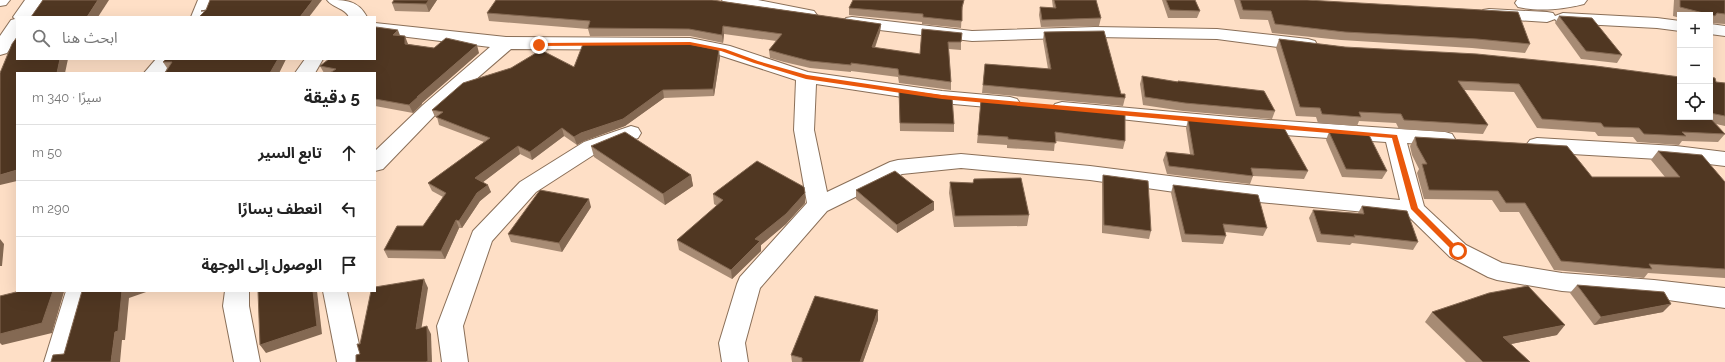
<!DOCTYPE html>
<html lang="ar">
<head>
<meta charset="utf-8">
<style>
	body { margin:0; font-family:Raleway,"Noto Sans Arabic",sans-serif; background:#f2f2f2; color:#222; direction:rtl }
	.controls { position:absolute; right:12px; top:12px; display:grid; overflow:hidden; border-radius:0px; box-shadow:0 4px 16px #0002 }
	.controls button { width:36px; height:36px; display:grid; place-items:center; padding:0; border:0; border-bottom:1px solid #e0e0e0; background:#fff; color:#222; font:20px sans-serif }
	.stop { position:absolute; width:12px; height:12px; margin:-9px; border:3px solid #ea580c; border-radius:50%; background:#fff }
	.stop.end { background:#ea580c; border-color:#fff; box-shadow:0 1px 4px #0008 }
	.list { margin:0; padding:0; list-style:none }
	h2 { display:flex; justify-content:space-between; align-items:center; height:52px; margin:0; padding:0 16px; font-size:17px }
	h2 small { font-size:13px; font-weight:400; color:#767676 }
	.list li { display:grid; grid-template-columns:26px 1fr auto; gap:12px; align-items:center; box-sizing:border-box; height:56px; padding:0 16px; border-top:1px solid #e0e0e0 }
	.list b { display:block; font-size:15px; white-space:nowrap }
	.list em { font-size:13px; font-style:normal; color:#767676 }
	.icon { flex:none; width:22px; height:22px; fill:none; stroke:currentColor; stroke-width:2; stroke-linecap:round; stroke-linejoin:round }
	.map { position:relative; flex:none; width:1725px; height:362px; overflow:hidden; direction:ltr }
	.search { position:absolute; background:#fff; box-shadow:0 4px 16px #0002; left:16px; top:16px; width:360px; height:44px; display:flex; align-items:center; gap:10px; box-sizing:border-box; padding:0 14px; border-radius:0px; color:#767676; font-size:15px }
	.panel { position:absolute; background:#fff; box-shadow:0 4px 16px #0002; left:16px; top:72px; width:360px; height:220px; border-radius:0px; direction:rtl }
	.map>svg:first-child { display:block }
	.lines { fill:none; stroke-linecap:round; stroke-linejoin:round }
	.minor-casing { stroke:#8a6f58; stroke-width:2 }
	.trunk-casing { stroke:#8a6f58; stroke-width:2 }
	.minor { fill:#fff; fill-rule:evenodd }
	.trunk { fill:#fff; fill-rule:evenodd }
	.wall { fill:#a78b74 }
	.shaded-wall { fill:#846953 }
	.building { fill:#503722; stroke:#846953 }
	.route { fill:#ea580c }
</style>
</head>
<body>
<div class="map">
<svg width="1725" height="362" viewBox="0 0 1725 362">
	<rect width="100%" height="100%" fill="#fedfc6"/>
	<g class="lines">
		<g class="minor-casing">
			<g id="minor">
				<polygon points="198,0 216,0 209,17 191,17"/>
				<path d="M327,0C346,0 358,0 367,17H349C345,8 333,8 327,0Z"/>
				<polygon points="722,0 758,0 814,11 817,15 814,19 808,20 731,5 725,4"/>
				<path d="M1517,0H1587L1584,4C1564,9 1539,12 1518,7L1515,3Z"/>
				<polygon points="1489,9 1547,12 1553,13 1555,16 1563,13 1657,18 1680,21 1680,31 1657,28 1563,23 1557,22 1555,19 1547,22 1483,18 1480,14 1483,10"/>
				<polygon points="852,17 972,31 1095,27 1217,29 1308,39 1315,41 1317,45 1315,49 1308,51 1217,39 1095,37 972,41 846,26 843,22 846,18"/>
				<polygon points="375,23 506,37 690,38 730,46 808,72 942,91 1010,97 1017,99 1020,103 1017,107 1010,109 942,103 816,84 814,130 827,192 890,162 898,160 961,154 1090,166 1217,182 1400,200 1386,142 1241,132 1055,112 1052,108 1055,104 1062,102 1241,118 1445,132 1452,134 1455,139 1452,144 1445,146 1407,143 1424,206 1466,245 1502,263 1562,273 1654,280 1725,288 1725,308 1654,298 1562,291 1497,280 1488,277 1450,257 1408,216 1217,198 1090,180 961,168 902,174 827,211 760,288 745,343 748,362 722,362 719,343 737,284 740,277 807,203 794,130 796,80 719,55 690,50 511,49 437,113 383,169 375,171 375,151 423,105 490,47 375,33"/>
				<polygon points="1710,24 1725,26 1725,36 1710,34"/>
				<polygon points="156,59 175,59 164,73 144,73"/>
				<polygon points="305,59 323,59 315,73 295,73"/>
				<polygon points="631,126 638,128 641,133 638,138 598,152 536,192 492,241 463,326 468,362 442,362 437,326 473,231 520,182 584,142"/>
				<polygon points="1537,138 1676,146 1725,152 1725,166 1676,160 1537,152 1530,150 1526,145 1530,140"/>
				<polygon points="66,291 90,291 70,362 44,362"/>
				<polygon points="225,291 249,291 249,306 260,362 234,362 223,306"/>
				<polygon points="323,291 347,291 363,362 337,362"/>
			</g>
		</g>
		<g class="trunk-casing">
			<g id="trunk">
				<polygon points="0,0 10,0 6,5 0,6"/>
				<polygon points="25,0 43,0 31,17 17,17 17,38 7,53 0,55 0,36 11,20 15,19 13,17"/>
			</g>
		</g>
		<use href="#minor" class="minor"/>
		<use href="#trunk" class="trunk"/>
	</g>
	<g class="wall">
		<polygon points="437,0 429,12 395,11 392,3"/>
		<polygon points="714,0 881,24 880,32 875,48 920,54 922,29 961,42 961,50 949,49 951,82 951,90 899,83 898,77 851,71 851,72 810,68 784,62 770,58 769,50 776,41 724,34 723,43 690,36 590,36 588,29 489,21 487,13"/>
		<polygon points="853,0 964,0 962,11 961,28 922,24 922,22 849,15 849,8"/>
		<polygon points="1052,0 1096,0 1101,18 1099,26 1041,27 1039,15 1040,7 1053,8"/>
		<polygon points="1162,0 1195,0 1200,11 1197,18 1168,18"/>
		<polygon points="1234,0 1307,0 1530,44 1525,53 1472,48 1341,40 1272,33 1268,20 1240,19"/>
		<polygon points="1674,0 1725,0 1725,24 1710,23 1710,15 1680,15 1680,18 1673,16"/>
		<polygon points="1559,16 1622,55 1617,63 1581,59 1555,23"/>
		<polygon points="1044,32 1121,94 1125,98 1123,106 982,93 985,64 1048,69 1043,40"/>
		<polygon points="400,36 408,44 434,48 479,53 422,103 422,104 413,113 375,106 375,73 324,73 320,66"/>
		<polygon points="1279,39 1345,47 1680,117 1710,117 1710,77 1716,82 1725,83 1725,126 1716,124 1725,134 1718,142 1682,141 1679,145 1637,142 1633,137 1598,136 1595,132 1537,128 1514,92 1464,90 1488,125 1483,134 1399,129 1396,123 1359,121 1357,126 1318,123 1316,117 1296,116 1276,48"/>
		<polygon points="720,57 714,96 664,98 625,126 584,141 577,145 564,136 532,160 520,154 483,182 491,192 480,201 462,228 459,228 445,259 388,258 384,250 423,226 443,197 432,191 428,183 484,142 439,125 437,117 435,117 432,110 574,67"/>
		<polygon points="286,59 279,73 165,73 167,68 163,62"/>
		<polygon points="1142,76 1178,82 1178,81 1275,111 1272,119 1183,111 1143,105 1140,84"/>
		<polygon points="899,90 954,124 954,132 900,131"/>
		<polygon points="981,100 1125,141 1123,149 1055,141 1054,151 1007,148 1007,145 977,143"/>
		<polygon points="1188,120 1308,171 1304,179 1253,176 1250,184 1167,174 1163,160 1166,152 1190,154 1186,128"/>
		<polygon points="1329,132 1387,171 1382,179 1342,177 1326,140"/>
		<polygon points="1415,137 1592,177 1665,177 1651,160 1658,151 1725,182 1725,278 1648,273 1644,278 1554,270 1519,212 1500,212 1492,200 1424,199 1417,173 1419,169 1412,155 1410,146"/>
		<polygon points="591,146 691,175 693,186 665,205 594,157"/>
		<polygon points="1103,175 1151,231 1149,239 1102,233 1102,183"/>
		<polygon points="950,182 1029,215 1027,226 954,227 949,193"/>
		<polygon points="1173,185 1267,228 1263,236 1225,232 1226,236 1223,244 1182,242 1171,193"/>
		<polygon points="856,190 934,210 897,233 856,199"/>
		<polygon points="713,194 805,203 786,224 761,245 761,251 732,279 679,250 677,240 717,206 714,204"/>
		<polygon points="1362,206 1418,242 1413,250 1352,243 1350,245 1317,242 1309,218 1313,210 1358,213"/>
		<polygon points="591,207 562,252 511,242 508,234"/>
		<polygon points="1577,285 1663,312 1594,325 1570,293"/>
		<polygon points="878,310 878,320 863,362 792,362 791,355"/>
		<polygon points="1432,312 1557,335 1511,344 1530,362 1466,362 1425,322"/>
	</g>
	<g class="shaded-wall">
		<polygon points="98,0 109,0 98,17 87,17"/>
		<polygon points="313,0 322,0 309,17 300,17"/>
		<polygon points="429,0 437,0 429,12 426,4"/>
		<polygon points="881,24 880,32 872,55 872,47"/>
		<polygon points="723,26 724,34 723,43 722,35"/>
		<polygon points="398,30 401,38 393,35"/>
		<polygon points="405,36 408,44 408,51 405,44"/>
		<polygon points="477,45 479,53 422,103 422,104 413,113 409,105 417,97"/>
		<polygon points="719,50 720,57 714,96 713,89"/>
		<polygon points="60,59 68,59 65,73 57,73"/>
		<polygon points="278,59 286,59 279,73 270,73"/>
		<polygon points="663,90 664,98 625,126 584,141 577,145 574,137"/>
		<polygon points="562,128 564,136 532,160 530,152"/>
		<polygon points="518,146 520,154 478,186 475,178"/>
		<polygon points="17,170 17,181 0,185 0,175"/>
		<polygon points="691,175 693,186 665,205 663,194"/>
		<polygon points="488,185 491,192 480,201 462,228 459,221 477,193"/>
		<polygon points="805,193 805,203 786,224 761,245 761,251 732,279 731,270 755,239"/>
		<polygon points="589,199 591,207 562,252 559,243"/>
		<polygon points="934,202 934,210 897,233 897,225"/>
		<polygon points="456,220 459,228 445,259 441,251"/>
		<polygon points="0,239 4,244 2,266 0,266"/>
		<polygon points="424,279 428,288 420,337 416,329"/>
		<polygon points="53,291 63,291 64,292 52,333 2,345 0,343 0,334"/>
		<polygon points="122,291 149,291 129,298 125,340 122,340 120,362 111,362 115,332"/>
		<polygon points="313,291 317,291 322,334 266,353 260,345"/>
		<polygon points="1671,304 1663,312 1594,325 1601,317"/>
		<polygon points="878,310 878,320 863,362 860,362"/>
		<polygon points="1565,325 1557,335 1496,347 1503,337"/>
		<polygon points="427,326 431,334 432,362 426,362"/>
	</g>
	<g class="building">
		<polygon points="43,0 98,0 87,17 31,17"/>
		<polygon points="210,0 313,0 300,17 199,17 205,11 201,11 206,10"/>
		<polygon points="394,0 429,0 426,4 392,3"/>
		<polygon points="496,0 712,0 881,24 872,47 920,54 922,29 962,33 961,42 948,42 951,82 899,75 898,69 851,63 851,65 810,61 783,54 769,50 782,34 723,26 722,35 689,29 588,28 590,21 487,13"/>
		<polygon points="853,0 964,0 962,7 962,21 923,17 923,14 849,8"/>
		<polygon points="1054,0 1096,0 1101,18 1042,20 1040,7 1056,8"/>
		<polygon points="1166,0 1195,0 1200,11 1170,10"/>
		<polygon points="1240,0 1307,0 1518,12 1530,44 1477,39 1345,32 1275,24 1271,11 1243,10"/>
		<polygon points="1680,0 1725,0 1725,14 1717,13 1715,16 1680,7"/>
		<polygon points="1559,16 1592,18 1622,55 1586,51"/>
		<polygon points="376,27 398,30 393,35 405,36 405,44 434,48 446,38 477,45 417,97 419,96 409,105 375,99 375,73 330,73 336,69 320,66 329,59 375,59 375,28"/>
		<polygon points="1104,31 1121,94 1125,94 1125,98 983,85 985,64 1051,69 1044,32"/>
		<polygon points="17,37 17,59 60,59 57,73 17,73 17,170 0,175 0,73 12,44"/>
		<polygon points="1279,39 1345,47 1477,54 1596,66 1680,77 1680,117 1709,117 1725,134 1682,132 1686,136 1644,134 1639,128 1604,127 1601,123 1542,119 1519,84 1458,81 1488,125 1404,120 1401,114 1359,112 1361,117 1322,114 1320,108 1300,107"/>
		<polygon points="583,44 689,44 719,50 713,89 663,90 623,119 581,133 574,137 562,128 530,152 518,146 475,178 488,185 477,193 459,221 456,220 441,251 384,250 397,226 423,226 446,193 428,183 490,138 436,117 443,112 432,110 463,83 511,68 541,50 574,67"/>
		<polygon points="166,59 278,59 270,73 165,73 172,62 163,62"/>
		<polygon points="1142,76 1178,82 1178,81 1264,91 1275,111 1185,103 1145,97"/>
		<polygon points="1710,77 1715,78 1716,82 1725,83 1725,116 1710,113"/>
		<polygon points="899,90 952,97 954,124 900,123"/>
		<polygon points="981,100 1125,114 1125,141 1055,132 1056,143 1008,139 1008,137 978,135"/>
		<polygon points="1188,120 1284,128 1308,171 1251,168 1253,176 1169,166 1166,152 1194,155"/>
		<polygon points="625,132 691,175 663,194 591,146"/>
		<polygon points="1329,132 1369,135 1387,171 1346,169"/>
		<polygon points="1415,137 1567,146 1592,177 1680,177 1658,151 1702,155 1725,182 1725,269 1649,264 1652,269 1561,261 1525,203 1506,203 1498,191 1429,190 1422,164 1427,164 1417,146"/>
		<polygon points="757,161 804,187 805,193 786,214 755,239 760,241 731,270 677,240 723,200 713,194"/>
		<polygon points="895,171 934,202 897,225 856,190"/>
		<polygon points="1103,175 1148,181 1151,231 1104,225"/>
		<polygon points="1021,178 1029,215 955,216 950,182 973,183 974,179"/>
		<polygon points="1173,185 1258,195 1267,228 1223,224 1226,236 1185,234"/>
		<polygon points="540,190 589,199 559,243 508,234"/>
		<polygon points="1362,206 1407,211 1418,242 1354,235 1355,237 1321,234 1313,210 1364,214"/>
		<polygon points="424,279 416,329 427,326 428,361 426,362 356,362 356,355 360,354 357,344 360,344 371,291 375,291 375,287"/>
		<polygon points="1577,285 1664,292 1671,304 1601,317"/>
		<polygon points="1528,286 1565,325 1503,337 1530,362 1483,362 1432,312 1489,293"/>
		<polygon points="20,291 53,291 42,323 0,334 0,296"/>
		<polygon points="82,291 122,291 118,331 115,332 111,362 51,362 53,355 64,354"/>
		<polygon points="258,291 313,291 317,326 260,345"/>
		<polygon points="815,296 878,310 860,362 802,362 802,358 791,355"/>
	</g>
	<polygon class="route" points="690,42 725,49 758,61 807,75 942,95 1397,135 1418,208 1461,251 1460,253 1455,253 1411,209 1392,138 1241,126 942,99 806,79 754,63 721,51 690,45 539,46 536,45 539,43"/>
</svg>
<div class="controls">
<button>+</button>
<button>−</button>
<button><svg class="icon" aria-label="locate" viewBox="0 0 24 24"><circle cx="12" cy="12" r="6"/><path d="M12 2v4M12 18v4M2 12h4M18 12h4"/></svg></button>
</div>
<div class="stop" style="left:1458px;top:251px"></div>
<div class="stop end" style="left:539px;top:45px"></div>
<div class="search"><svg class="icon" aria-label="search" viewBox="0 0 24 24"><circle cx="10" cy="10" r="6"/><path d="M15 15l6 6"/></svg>ابحث هنا</div>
<section class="panel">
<h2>5 دقيقة<small>سيرًا · 340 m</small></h2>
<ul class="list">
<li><svg class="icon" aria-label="ahead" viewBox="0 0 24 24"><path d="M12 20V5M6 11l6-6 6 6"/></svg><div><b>تابع السير</b></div><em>50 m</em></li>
<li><svg class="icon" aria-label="left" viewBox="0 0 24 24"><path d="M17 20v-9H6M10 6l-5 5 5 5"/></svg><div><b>انعطف يسارًا</b></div><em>290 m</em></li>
<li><svg class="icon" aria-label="arrive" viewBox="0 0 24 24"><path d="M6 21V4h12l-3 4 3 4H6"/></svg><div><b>الوصول إلى الوجهة</b></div></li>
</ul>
</section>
</div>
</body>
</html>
